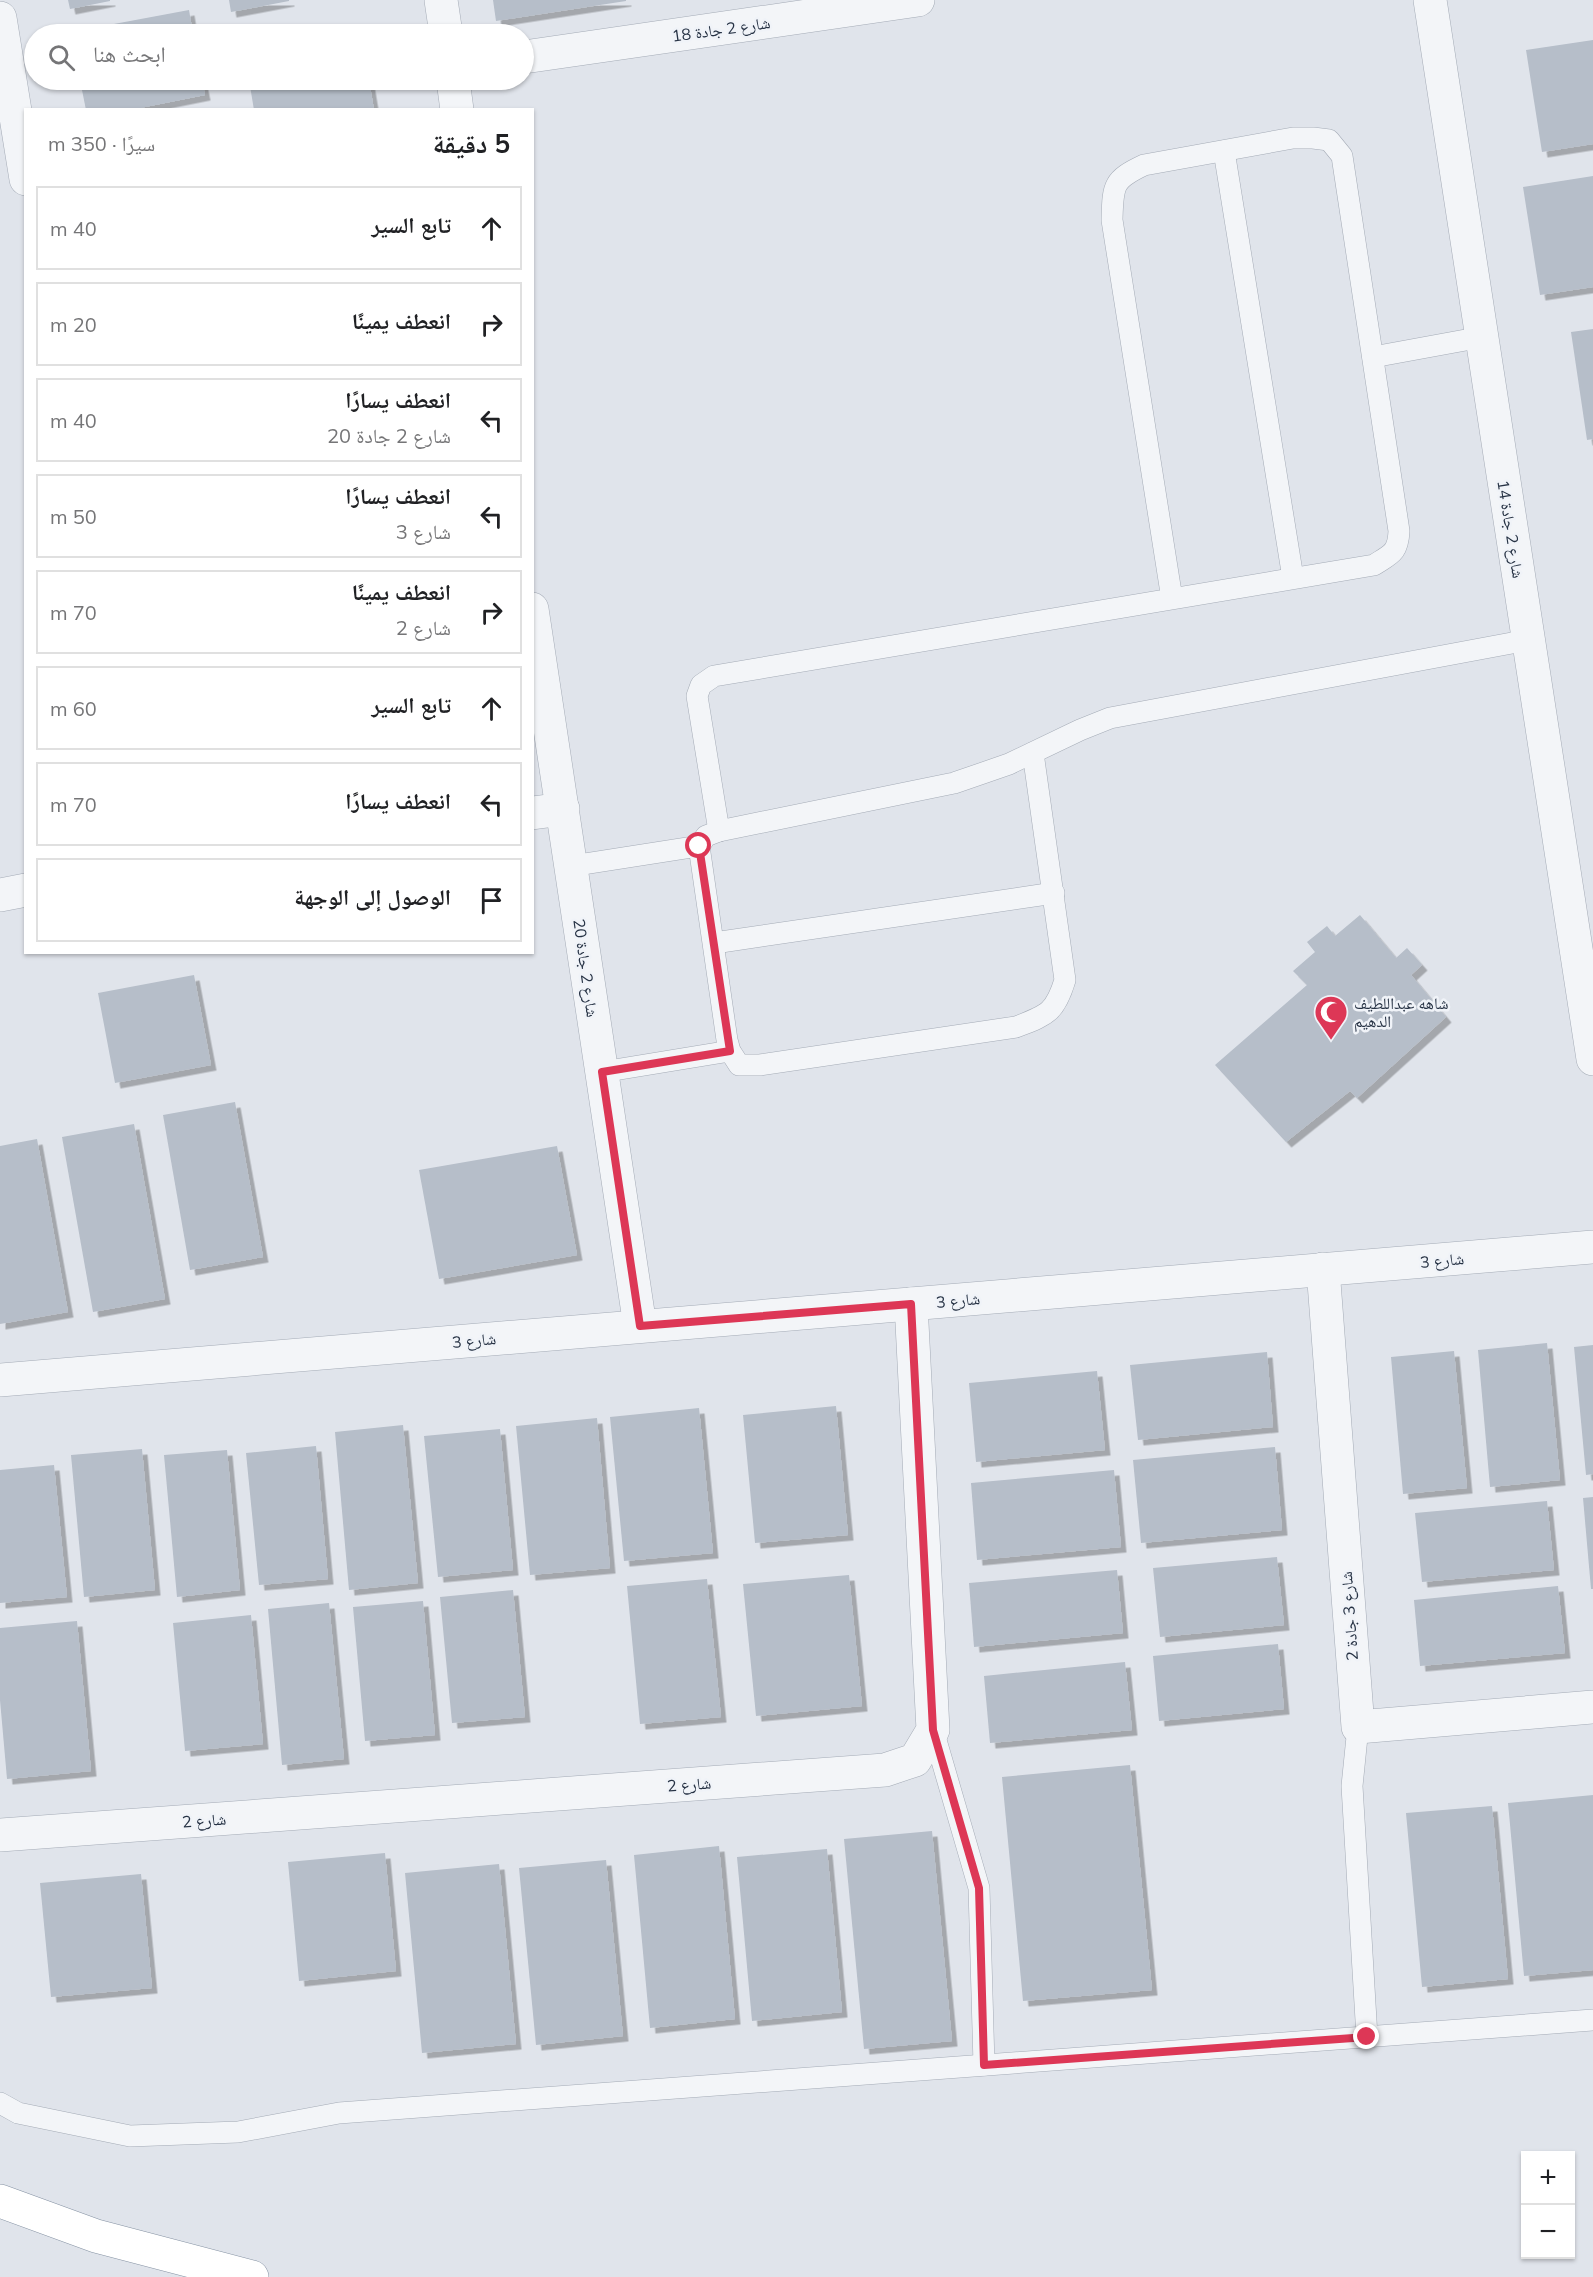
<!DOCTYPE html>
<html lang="ar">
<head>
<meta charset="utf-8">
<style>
	body { margin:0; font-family:Mulish,"Noto Naskh Arabic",sans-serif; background:#f6f6f6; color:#202124; direction:rtl }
	.controls { position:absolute; right:18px; bottom:18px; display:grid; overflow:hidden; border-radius:0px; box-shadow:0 2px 4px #0004 }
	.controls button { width:54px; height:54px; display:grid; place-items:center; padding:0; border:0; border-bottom:2px solid #e0e0e0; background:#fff; color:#202124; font:30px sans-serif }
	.stop { position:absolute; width:18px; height:18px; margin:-14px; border:4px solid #dd3756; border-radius:50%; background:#fff }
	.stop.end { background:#dd3756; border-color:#fff; box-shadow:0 2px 6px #0008 }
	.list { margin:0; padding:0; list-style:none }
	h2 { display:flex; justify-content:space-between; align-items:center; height:78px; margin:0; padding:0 24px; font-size:26px }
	h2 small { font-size:20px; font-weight:400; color:#757577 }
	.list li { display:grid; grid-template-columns:39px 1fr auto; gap:18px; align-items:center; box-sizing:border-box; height:84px; margin:0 12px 12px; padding:0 12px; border:2px solid #e0e0e0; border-radius:0px }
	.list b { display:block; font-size:22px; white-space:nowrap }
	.list p { margin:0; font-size:20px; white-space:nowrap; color:#757577 }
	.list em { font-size:20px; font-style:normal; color:#757577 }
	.icon { flex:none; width:33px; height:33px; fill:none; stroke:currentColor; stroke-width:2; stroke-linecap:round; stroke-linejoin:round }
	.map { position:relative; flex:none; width:1593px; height:2277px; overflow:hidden; direction:ltr }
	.search { position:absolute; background:#fff; box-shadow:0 2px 4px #0004; left:24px; top:24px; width:510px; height:66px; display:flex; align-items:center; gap:15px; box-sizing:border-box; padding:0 21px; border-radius:33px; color:#757577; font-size:22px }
	.panel { position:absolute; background:#fff; box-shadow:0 2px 4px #0004; left:24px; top:108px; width:510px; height:846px; border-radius:0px; direction:rtl }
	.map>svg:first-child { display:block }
	.building { fill:#b6bec9; filter:url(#shadow) }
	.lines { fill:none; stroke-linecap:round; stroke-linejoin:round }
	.lane-casing { stroke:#a4abb6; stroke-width:22 }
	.street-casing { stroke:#a4abb6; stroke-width:34 }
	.highway-casing { stroke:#8592a3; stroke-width:34 }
	.lane { stroke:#f3f5f8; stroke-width:21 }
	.street { stroke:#f3f5f8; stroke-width:33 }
	.highway { stroke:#fff; stroke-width:33 }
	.route { stroke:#dd3756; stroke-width:8 }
	.labels { text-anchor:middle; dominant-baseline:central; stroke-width:5; stroke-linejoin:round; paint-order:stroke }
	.street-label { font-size:16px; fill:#263244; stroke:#f0f3f8 }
	.poi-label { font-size:16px; fill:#263244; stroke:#f0f3f8; text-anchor:start }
</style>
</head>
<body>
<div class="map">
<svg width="1593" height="2277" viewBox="0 0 1593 2277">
	<defs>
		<filter id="shadow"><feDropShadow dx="5.5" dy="5.5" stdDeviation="0" flood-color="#0004"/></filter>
	</defs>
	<rect width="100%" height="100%" fill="#e0e4eb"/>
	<g class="building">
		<polygon points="68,0 110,0 110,1 70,9"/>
		<polygon points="229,0 289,0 289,1 231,12"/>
		<polygon points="493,0 626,0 626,1 496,21"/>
		<polygon points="189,10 193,34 72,34 71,32"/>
		<polygon points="1593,40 1593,144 1542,152 1526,50"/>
		<polygon points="80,80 202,80 205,95 130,110 86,110"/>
		<polygon points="249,80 369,80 374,110 254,110"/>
		<polygon points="1593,176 1593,287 1540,295 1523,187"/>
		<polygon points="1593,329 1593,439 1587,440 1571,332"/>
		<polygon points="1360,915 1396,958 1407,948 1422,965 1411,975 1446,1017 1357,1098 1350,1091 1286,1142 1215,1065 1307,985 1293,971 1315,952 1307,942 1327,926 1335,936"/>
		<polygon points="194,975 211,1065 115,1083 98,993"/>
		<polygon points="235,1102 263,1257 190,1270 163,1115"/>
		<polygon points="134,1124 165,1299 93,1312 62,1137"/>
		<polygon points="37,1139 68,1312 0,1324 0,1146"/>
		<polygon points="557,1146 577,1255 439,1279 419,1170"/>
		<polygon points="1547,1343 1560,1480 1490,1487 1478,1350"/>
		<polygon points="1593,1345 1593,1474 1586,1475 1574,1347"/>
		<polygon points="1454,1351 1467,1488 1403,1494 1391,1357"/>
		<polygon points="1267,1352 1273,1427 1138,1440 1130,1365"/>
		<polygon points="1097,1371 1105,1450 976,1462 969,1383"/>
		<polygon points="836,1406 848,1535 755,1543 743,1415"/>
		<polygon points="699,1408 713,1553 624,1561 610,1417"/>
		<polygon points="597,1418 610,1568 530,1575 516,1426"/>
		<polygon points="403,1425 418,1583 349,1590 335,1432"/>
		<polygon points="500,1429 513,1570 438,1577 424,1436"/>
		<polygon points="316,1446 328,1579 259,1585 246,1453"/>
		<polygon points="1275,1447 1282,1530 1141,1543 1133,1460"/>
		<polygon points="142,1449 155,1590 84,1597 71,1455"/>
		<polygon points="227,1450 240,1590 177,1597 164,1455"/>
		<polygon points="54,1465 67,1597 0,1603 0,1470"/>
		<polygon points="1114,1470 1121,1547 977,1560 971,1483"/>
		<polygon points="1593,1497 1593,1589 1591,1589 1583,1498"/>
		<polygon points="1547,1501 1554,1570 1422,1582 1415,1513"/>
		<polygon points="1277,1557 1284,1625 1160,1637 1153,1568"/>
		<polygon points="1117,1570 1123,1633 974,1647 969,1583"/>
		<polygon points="849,1575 862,1706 756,1716 743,1584"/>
		<polygon points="707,1579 721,1717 640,1724 627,1586"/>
		<polygon points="1558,1586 1565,1653 1420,1666 1414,1600"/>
		<polygon points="513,1590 525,1717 452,1723 440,1597"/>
		<polygon points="423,1601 435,1735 365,1741 353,1607"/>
		<polygon points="329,1603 344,1759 282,1765 268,1609"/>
		<polygon points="251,1615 263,1744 185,1751 173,1623"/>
		<polygon points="77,1621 91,1771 7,1779 0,1700 0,1628"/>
		<polygon points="1278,1644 1284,1709 1159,1721 1153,1656"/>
		<polygon points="1125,1662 1132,1730 990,1743 984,1676"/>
		<polygon points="1130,1765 1152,1990 1023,2001 1002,1777"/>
		<polygon points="1593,1795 1593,1970 1524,1976 1508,1803"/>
		<polygon points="1492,1806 1508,1979 1422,1987 1406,1813"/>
		<polygon points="932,1831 952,2041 864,2049 844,1839"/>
		<polygon points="719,1846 735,2019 650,2028 634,1855"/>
		<polygon points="827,1849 842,2012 752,2021 737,1857"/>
		<polygon points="385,1853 396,1971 299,1981 288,1862"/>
		<polygon points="606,1860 623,2036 536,2045 519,1868"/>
		<polygon points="499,1864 516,2044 422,2053 405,1873"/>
		<polygon points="141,1874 152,1988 51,1997 40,1883"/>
	</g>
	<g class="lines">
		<g class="lane-casing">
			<g id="lane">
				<polyline points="1224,151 1293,578"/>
				<polyline points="1373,357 1482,337"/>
				<path d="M719,831L697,696L701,685L714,676L1374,565C1391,554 1398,553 1399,531L1342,156L1329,140L1313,138H1293L1144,165C1112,180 1113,186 1112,220L1172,599"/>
				<path d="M699,846L727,1040L730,1051L739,1065H760L1016,1027C1047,1015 1055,1013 1065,980L1033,753"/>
				<polyline points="571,866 699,846 706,836 719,831 954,783 1009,764 1080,730 1110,718 1528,640"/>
				<polyline points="714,943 1054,893"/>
				<polyline points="602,1072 730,1051"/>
				<polyline points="1358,1727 1352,1786 1367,2037"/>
				<polyline points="933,1730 979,1888 984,2065"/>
				<polyline points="0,2103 18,2113 130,2136 238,2132 339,2113 1593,2020"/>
			</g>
		</g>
		<g class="street-casing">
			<g id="street">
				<polyline points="441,0 446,34"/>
				<polyline points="1430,0 1593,1059"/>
				<polyline points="0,18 26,179"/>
				<polyline points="524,57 918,0"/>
				<polyline points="453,80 457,110"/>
				<polyline points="532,609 640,1326"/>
				<polyline points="532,813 563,809"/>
				<polyline points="0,895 26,890"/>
				<polyline points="1323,1269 1358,1727 1593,1707"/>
				<polyline points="0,1380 1593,1247"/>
				<polyline points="0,1835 885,1770 915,1760 933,1730 911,1304"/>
			</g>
		</g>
		<g class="highway-casing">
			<polyline id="highway" points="0,2201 96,2236 252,2277"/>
		</g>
		<use href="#lane" class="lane"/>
		<use href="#street" class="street"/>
		<use href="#highway" class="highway"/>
	</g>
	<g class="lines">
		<polyline class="route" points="699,846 730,1051 602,1072 640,1326 911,1304 933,1730 979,1888 984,2065 1367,2037"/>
	</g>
	<defs>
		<g id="mosque-pin" transform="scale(1.725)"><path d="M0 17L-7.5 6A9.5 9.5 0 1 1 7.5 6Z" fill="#dd3756" stroke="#f0f3f8"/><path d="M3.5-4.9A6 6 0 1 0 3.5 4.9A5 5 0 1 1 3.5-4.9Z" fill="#fff"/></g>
	</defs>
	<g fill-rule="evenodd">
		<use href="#mosque-pin" x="1331" y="1012"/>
	</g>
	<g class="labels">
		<g class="street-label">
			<text transform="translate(721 29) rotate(-8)">شارع 2 جادة 18</text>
			<text transform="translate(1511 529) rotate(81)">شارع 2 جادة 14</text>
			<text transform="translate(586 968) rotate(82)">شارع 2 جادة 20</text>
			<text transform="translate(1442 1260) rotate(-5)">شارع 3</text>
			<text transform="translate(958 1300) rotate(-5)">شارع 3</text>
			<text transform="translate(474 1340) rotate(-5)">شارع 3</text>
			<text transform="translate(1349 1616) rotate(-94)">شارع 3 جادة 2</text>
			<text transform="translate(689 1784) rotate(-4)">شارع 2</text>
			<text transform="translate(204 1820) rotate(-4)">شارع 2</text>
		</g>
		<g class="poi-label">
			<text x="1354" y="1003">شاهه عبداللطيف<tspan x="1354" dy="18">الدهيم</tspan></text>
		</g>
	</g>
</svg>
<div class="controls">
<button>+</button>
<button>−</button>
</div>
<div class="stop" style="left:699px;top:846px"></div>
<div class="stop end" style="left:1367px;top:2037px"></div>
<div class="search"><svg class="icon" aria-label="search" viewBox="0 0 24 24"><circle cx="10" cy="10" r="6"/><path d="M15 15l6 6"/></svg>ابحث هنا</div>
<section class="panel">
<h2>5 دقيقة<small>سيرًا · 350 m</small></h2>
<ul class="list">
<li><svg class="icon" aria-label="ahead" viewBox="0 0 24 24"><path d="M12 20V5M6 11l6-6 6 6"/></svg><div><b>تابع السير</b></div><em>40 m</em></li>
<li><svg class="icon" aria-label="right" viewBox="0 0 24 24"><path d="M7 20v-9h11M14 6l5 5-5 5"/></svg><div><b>انعطف يمينًا</b></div><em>20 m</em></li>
<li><svg class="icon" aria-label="left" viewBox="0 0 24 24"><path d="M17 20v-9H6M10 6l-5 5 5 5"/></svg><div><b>انعطف يسارًا</b><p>شارع 2 جادة 20</p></div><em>40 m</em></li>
<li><svg class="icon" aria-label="left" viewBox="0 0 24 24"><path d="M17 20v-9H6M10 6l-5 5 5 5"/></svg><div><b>انعطف يسارًا</b><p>شارع 3</p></div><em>50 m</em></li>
<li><svg class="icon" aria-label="right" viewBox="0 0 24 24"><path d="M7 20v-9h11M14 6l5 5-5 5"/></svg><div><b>انعطف يمينًا</b><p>شارع 2</p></div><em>70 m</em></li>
<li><svg class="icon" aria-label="ahead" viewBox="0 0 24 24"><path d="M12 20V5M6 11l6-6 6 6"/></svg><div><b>تابع السير</b></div><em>60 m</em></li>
<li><svg class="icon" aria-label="left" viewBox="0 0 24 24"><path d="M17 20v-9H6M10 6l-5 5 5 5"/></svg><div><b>انعطف يسارًا</b></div><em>70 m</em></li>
<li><svg class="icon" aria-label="arrive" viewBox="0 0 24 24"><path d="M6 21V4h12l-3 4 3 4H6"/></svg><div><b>الوصول إلى الوجهة</b></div></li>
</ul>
</section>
</div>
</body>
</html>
